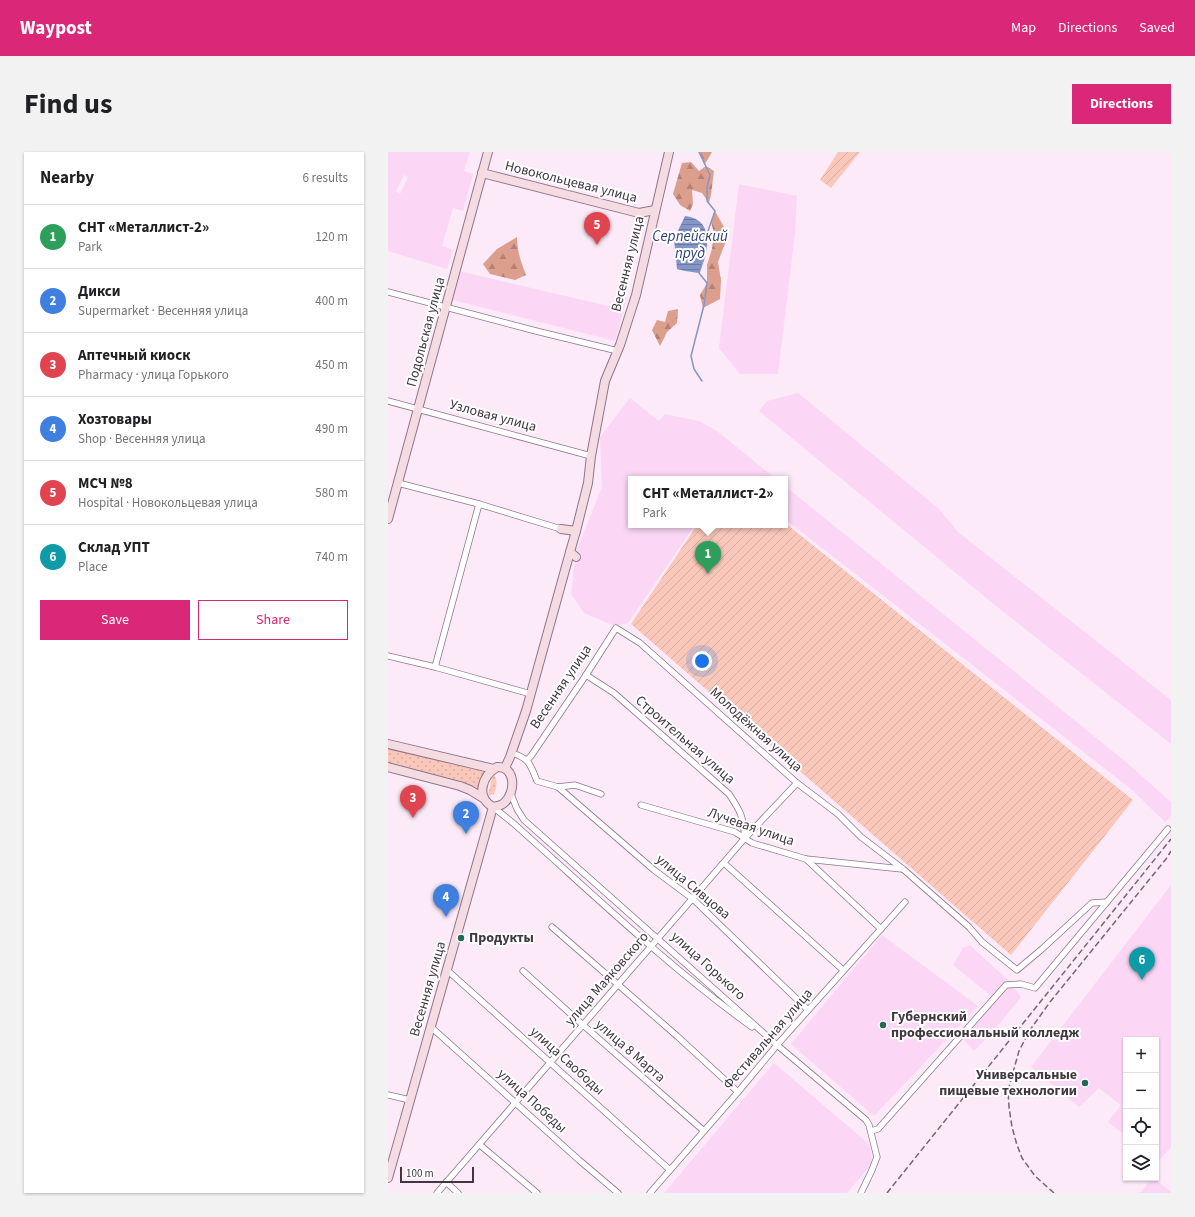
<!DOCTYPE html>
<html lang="en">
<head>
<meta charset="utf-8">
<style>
	body { margin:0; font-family:"Source Sans 3",sans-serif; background:#f2f2f2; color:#202124 }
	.controls { position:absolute; right:12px; bottom:12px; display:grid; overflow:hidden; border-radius:0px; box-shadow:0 1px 3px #0004 }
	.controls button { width:36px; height:36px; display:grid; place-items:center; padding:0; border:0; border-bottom:1px solid #e0e0e0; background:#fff; color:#202124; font:20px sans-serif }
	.scale { position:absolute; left:12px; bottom:10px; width:74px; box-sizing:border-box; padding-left:4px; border:2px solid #423640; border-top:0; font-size:11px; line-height:14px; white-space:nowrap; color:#423640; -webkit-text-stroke:3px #fff; paint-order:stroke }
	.you { position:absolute; left:314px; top:509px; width:14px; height:14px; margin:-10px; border:3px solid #fff; border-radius:50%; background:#1a73e8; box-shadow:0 0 0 6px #1a73e833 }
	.badge { display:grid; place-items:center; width:26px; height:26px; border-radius:50%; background:#db2777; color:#fff; font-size:13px; font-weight:700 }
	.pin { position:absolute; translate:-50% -33px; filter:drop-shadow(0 1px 2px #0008) }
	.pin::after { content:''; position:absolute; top:21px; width:14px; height:12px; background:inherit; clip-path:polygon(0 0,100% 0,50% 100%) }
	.popup { position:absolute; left:240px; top:324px; width:160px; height:52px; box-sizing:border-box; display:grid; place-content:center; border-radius:0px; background:#fff; filter:drop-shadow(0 1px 3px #0005); font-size:13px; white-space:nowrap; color:#757577 }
	.popup b { font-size:15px; color:#202124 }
	.popup::after { content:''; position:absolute; left:50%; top:100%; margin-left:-8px; border:8px solid transparent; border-top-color:#fff }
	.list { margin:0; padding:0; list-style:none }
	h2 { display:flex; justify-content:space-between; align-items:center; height:52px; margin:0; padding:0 16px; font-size:17px }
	h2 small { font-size:13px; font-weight:400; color:#757577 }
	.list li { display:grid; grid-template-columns:26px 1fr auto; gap:12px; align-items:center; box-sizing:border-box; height:64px; padding:0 16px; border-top:1px solid #e0e0e0 }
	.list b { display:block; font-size:15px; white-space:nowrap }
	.list p { margin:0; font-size:13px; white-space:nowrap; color:#757577 }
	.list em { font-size:13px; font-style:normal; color:#757577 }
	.actions { display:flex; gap:8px; padding:12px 16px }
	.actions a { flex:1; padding:9px 0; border:1px solid #db2777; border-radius:0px; text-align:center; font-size:14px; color:#db2777 }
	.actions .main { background:#db2777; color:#fff }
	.icon { flex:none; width:22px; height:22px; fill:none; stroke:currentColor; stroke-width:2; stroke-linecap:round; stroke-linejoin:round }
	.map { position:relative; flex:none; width:783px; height:1041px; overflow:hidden; border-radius:0px }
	header { display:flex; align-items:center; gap:24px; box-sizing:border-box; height:56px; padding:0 20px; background:#db2777; color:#fff }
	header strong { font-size:19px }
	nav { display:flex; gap:22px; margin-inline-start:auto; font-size:14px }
	.intro { display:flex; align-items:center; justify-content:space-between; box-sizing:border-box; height:96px; padding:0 24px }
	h1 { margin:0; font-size:28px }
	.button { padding:10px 18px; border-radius:0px; background:#db2777; color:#fff; font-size:14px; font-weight:700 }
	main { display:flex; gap:24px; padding:0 24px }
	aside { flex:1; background:#fff; border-radius:0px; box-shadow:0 1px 3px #0004 }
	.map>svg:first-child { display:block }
	.built { fill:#fbd7f5; fill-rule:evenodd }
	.grass { fill:url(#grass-dots) }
	.forest { fill:url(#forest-firs) }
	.garden { fill:url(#garden-furrows) }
	.water { fill:url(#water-rules) }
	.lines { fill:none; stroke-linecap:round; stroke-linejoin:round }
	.stream { stroke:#8396c7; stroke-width:1.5 }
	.street-casing { stroke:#8f758b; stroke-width:7 }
	.secondary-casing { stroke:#8f758b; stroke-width:10 }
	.street { stroke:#fff; stroke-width:5.5 }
	.secondary { stroke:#f5dce2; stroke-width:8 }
	.rail { stroke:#746772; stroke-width:1.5; stroke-dasharray:6 3; stroke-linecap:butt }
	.poi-dot { fill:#286856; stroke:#fff; stroke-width:1.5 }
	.labels { text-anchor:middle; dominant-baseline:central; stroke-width:4; stroke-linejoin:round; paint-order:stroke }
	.street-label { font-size:14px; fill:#423640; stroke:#fff }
	.poi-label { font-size:14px; font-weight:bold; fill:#423640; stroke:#fff; text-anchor:start }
	.water-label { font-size:15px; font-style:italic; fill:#2b3e7c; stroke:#fff }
</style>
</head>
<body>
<header>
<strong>Waypost</strong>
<nav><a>Map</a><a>Directions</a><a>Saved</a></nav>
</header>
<div class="intro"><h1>Find us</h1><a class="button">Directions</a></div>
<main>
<aside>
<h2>Nearby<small>6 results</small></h2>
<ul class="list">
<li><span class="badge" style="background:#2e9e5b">1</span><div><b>СНТ «Металлист-2»</b><p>Park</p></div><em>120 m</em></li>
<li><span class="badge" style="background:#3f7fe0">2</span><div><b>Дикси</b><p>Supermarket · Весенняя улица</p></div><em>400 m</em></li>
<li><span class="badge" style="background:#e0444e">3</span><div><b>Аптечный киоск</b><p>Pharmacy · улица Горького</p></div><em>450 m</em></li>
<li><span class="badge" style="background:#3f7fe0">4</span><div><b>Хозтовары</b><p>Shop · Весенняя улица</p></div><em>490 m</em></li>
<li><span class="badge" style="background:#e0444e">5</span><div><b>МСЧ №8</b><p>Hospital · Новокольцевая улица</p></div><em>580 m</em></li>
<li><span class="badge" style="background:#0f9aa8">6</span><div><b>Склад УПТ</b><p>Place</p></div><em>740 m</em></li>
</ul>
<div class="actions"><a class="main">Save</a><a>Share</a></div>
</aside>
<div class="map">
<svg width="783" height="1041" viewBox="0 0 783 1041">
	<defs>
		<pattern id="grass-dots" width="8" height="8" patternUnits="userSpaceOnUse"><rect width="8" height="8" fill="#f9c8ba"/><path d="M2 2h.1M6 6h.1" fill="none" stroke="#d7aca1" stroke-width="1.8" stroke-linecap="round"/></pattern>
		<pattern id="forest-firs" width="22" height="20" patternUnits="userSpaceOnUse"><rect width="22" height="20" fill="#dc9f8e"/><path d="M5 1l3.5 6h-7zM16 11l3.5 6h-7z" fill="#b48275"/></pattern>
		<pattern id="garden-furrows" width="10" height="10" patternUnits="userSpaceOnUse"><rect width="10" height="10" fill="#f9c8ba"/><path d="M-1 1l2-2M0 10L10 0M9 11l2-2" fill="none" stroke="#d7aca1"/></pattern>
		<pattern id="water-rules" width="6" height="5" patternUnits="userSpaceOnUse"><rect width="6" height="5" fill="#8396c7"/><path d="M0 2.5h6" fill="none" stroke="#6d7ba3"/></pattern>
	</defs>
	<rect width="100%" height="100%" fill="#fceaf8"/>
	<g class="built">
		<path d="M0,0H82L76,19L85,22L75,59L65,56L54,94L65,98L59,117L0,99ZM16,23L20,25L12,42L8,39Z"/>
		<polygon points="351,32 409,44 407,81 390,222 352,222 331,196"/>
		<polygon points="71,119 224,155 228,143 239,145 227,189 65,148"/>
		<polygon points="410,241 550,356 570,380 783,548 783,592 613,458 371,259 379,249"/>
		<polygon points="242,246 271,269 277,262 311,269 329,279 388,327 347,327 342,323 339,327 243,327 243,373 307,373 240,471 227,474 196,461 183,442 188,400 214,335 212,285"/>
		<polygon points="397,334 738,610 783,650 783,664 777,670 743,637 397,367"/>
		<polygon points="783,733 783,995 770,1010 768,1008 768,888 738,888 738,984 720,970 733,953 711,936 691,955 643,915"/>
		<polygon points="494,783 590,854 486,964 403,892"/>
		<polygon points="582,793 621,829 633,845 603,882 586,899 571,882 593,858 603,844 565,813 575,796"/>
		<polygon points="386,911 482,993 484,1006 482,1014 459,1041 276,1041"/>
		<polygon points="764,1026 766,1026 783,1040 783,1041 752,1041"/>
	</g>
	<g class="grass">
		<polygon points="0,596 103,620 98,644 0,611"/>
		<path d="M105,621C110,628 109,633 106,642L100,644Z"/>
	</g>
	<g class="forest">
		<polygon points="311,0 324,0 317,12"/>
		<polygon points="303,10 311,19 318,14 326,19 323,43 321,51 314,41 304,38 305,52 302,59 292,53 285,42 294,11"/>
		<polygon points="327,59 336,75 338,89 330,110 333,128 332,147 315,156 312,143 319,131 319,113 324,97 326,81 323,70"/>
		<path d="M129,85C129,99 133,110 138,123L127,128L102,122L95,112L109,97Z"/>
		<polygon points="290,157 289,171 279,180 272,194 264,178 269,168 277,170 280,159"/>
	</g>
	<g class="garden">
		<polygon points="450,0 472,0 443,36 432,28"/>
		<polygon points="397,371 745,648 623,803 243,472 309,373 397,373"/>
	</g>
	<path class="water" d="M297,64C329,68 318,99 311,121L297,119L289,117L286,87Z"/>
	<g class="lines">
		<polyline class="stream" points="311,0 322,23 319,35 319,49 327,59 320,79 317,103 311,121 319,131 316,153 303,204 306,217 314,229"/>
		<g class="street-casing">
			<g id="street">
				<polyline points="0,140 148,179 230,199"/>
				<polyline points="0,249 203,304"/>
				<polyline points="10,331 91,352 173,377"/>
				<polyline points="0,504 47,515 143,542"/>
				<polyline points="47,515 91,352"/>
				<path d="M198,523L226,541L341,642C353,660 355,664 357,686"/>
				<path d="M124,601C142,607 142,612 149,629L170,635L187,633L213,642"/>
				<polyline points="139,608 143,604 198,523 228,476 252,491 409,631 450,662 473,685 515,717 581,775 594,790 629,818 654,797 704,751 719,750"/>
				<polyline points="170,635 266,718 305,747 420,858"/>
				<polyline points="123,642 129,657 136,668 389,893 478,968 481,973 489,1005 484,1018 473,1041"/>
				<polyline points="253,653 347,680 364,691 418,707 514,717"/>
				<path d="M105,655L125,671C203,740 279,814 364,875"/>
				<polyline points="418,707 493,777"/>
				<polyline points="336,711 455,818"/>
				<polyline points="164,775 289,884 350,940"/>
				<polyline points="59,818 282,1018"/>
				<polyline points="135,819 195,873 316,979"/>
				<polyline points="43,875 191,1008 230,1041"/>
				<polyline points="0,943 22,948"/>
				<polyline points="483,979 490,977 618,833 633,832 647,836 780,677"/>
				<polyline points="92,993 149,1041"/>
				<polyline points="58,1030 70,1041"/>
				<polyline points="49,1041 357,686 409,631"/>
				<polyline points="262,1041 350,940 389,893 517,750"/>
			</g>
		</g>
		<g class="secondary-casing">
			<g id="secondary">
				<polyline points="94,21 251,61 267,58"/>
				<polyline points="0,367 100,0"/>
				<polyline points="173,377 188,379 182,400 188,405"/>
				<polyline points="188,379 200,331 203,304 217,229 232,193 248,143 281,0"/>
				<polyline points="0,592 106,617"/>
				<polyline points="0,615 72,634 82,638 95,646"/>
				<path d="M109,615C128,614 128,641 116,651C113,654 109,654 105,655C87,645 94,624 109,615Z"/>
				<polyline points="117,616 122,605 138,559 182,400"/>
				<polyline points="0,1026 105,655"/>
			</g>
		</g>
		<use href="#street" class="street"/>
		<use href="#secondary" class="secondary"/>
		<g class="rail">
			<polyline points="499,1041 783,687"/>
			<polyline points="666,1041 647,1024 634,1006 629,993 624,975 621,955 620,939 624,924 631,899 642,878 662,850 778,707 783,699"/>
		</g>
	</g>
	<g class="poi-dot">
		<circle cx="73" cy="786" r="4"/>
		<circle cx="495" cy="873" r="4"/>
		<circle cx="697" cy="931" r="4"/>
	</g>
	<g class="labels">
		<g class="street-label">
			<text transform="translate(183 30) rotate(14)">Новокольцевая улица</text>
			<text transform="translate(240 112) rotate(-76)">Весенняя улица</text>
			<text transform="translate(38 180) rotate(-75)">Подольская улица</text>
			<text transform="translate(105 264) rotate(15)">Узловая улица</text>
			<text transform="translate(173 535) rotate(-56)">Весенняя улица</text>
			<text transform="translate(368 578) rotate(42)">Молодёжная улица</text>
			<text transform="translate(297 588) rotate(41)">Строительная улица</text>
			<text transform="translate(363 675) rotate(19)">Лучевая улица</text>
			<text transform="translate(305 735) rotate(40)">улица Сивцова</text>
			<text transform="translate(320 814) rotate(42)">улица Горького</text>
			<text transform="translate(219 827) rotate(-49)">улица Маяковского</text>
			<text transform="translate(40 837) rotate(-74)">Весенняя улица</text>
			<text transform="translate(380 887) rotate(-49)">Фестивальная улица</text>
			<text transform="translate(242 899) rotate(41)">улица 8 Марта</text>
			<text transform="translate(179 909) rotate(42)">улица Свободы</text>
			<text transform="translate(144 949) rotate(42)">улица Победы</text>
		</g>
		<g class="poi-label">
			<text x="81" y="786">Продукты</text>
			<text x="503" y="865">Губернский<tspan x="503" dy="16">профессиональный колледж</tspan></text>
			<text x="689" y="923" text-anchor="end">Универсальные<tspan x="689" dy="16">пищевые технологии</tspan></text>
		</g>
		<g class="water-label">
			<text x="302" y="84">Серпейский<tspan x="302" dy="17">пруд</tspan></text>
		</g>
	</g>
</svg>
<div class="controls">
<button>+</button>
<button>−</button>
<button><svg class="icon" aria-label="locate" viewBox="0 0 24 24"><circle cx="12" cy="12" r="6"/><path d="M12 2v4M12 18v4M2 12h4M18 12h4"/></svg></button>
<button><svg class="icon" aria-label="layers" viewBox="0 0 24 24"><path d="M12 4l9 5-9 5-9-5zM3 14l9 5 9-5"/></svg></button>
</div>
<div class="scale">100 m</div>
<div class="you"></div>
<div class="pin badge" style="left:320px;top:422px;background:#2e9e5b">1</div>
<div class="popup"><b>СНТ «Металлист-2»</b>Park</div>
<div class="pin badge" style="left:78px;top:682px;background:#3f7fe0">2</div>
<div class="pin badge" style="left:25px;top:666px;background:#e0444e">3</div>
<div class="pin badge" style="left:58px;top:765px;background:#3f7fe0">4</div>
<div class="pin badge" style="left:209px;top:93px;background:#e0444e">5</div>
<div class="pin badge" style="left:754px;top:828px;background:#0f9aa8">6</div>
</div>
</main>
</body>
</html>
